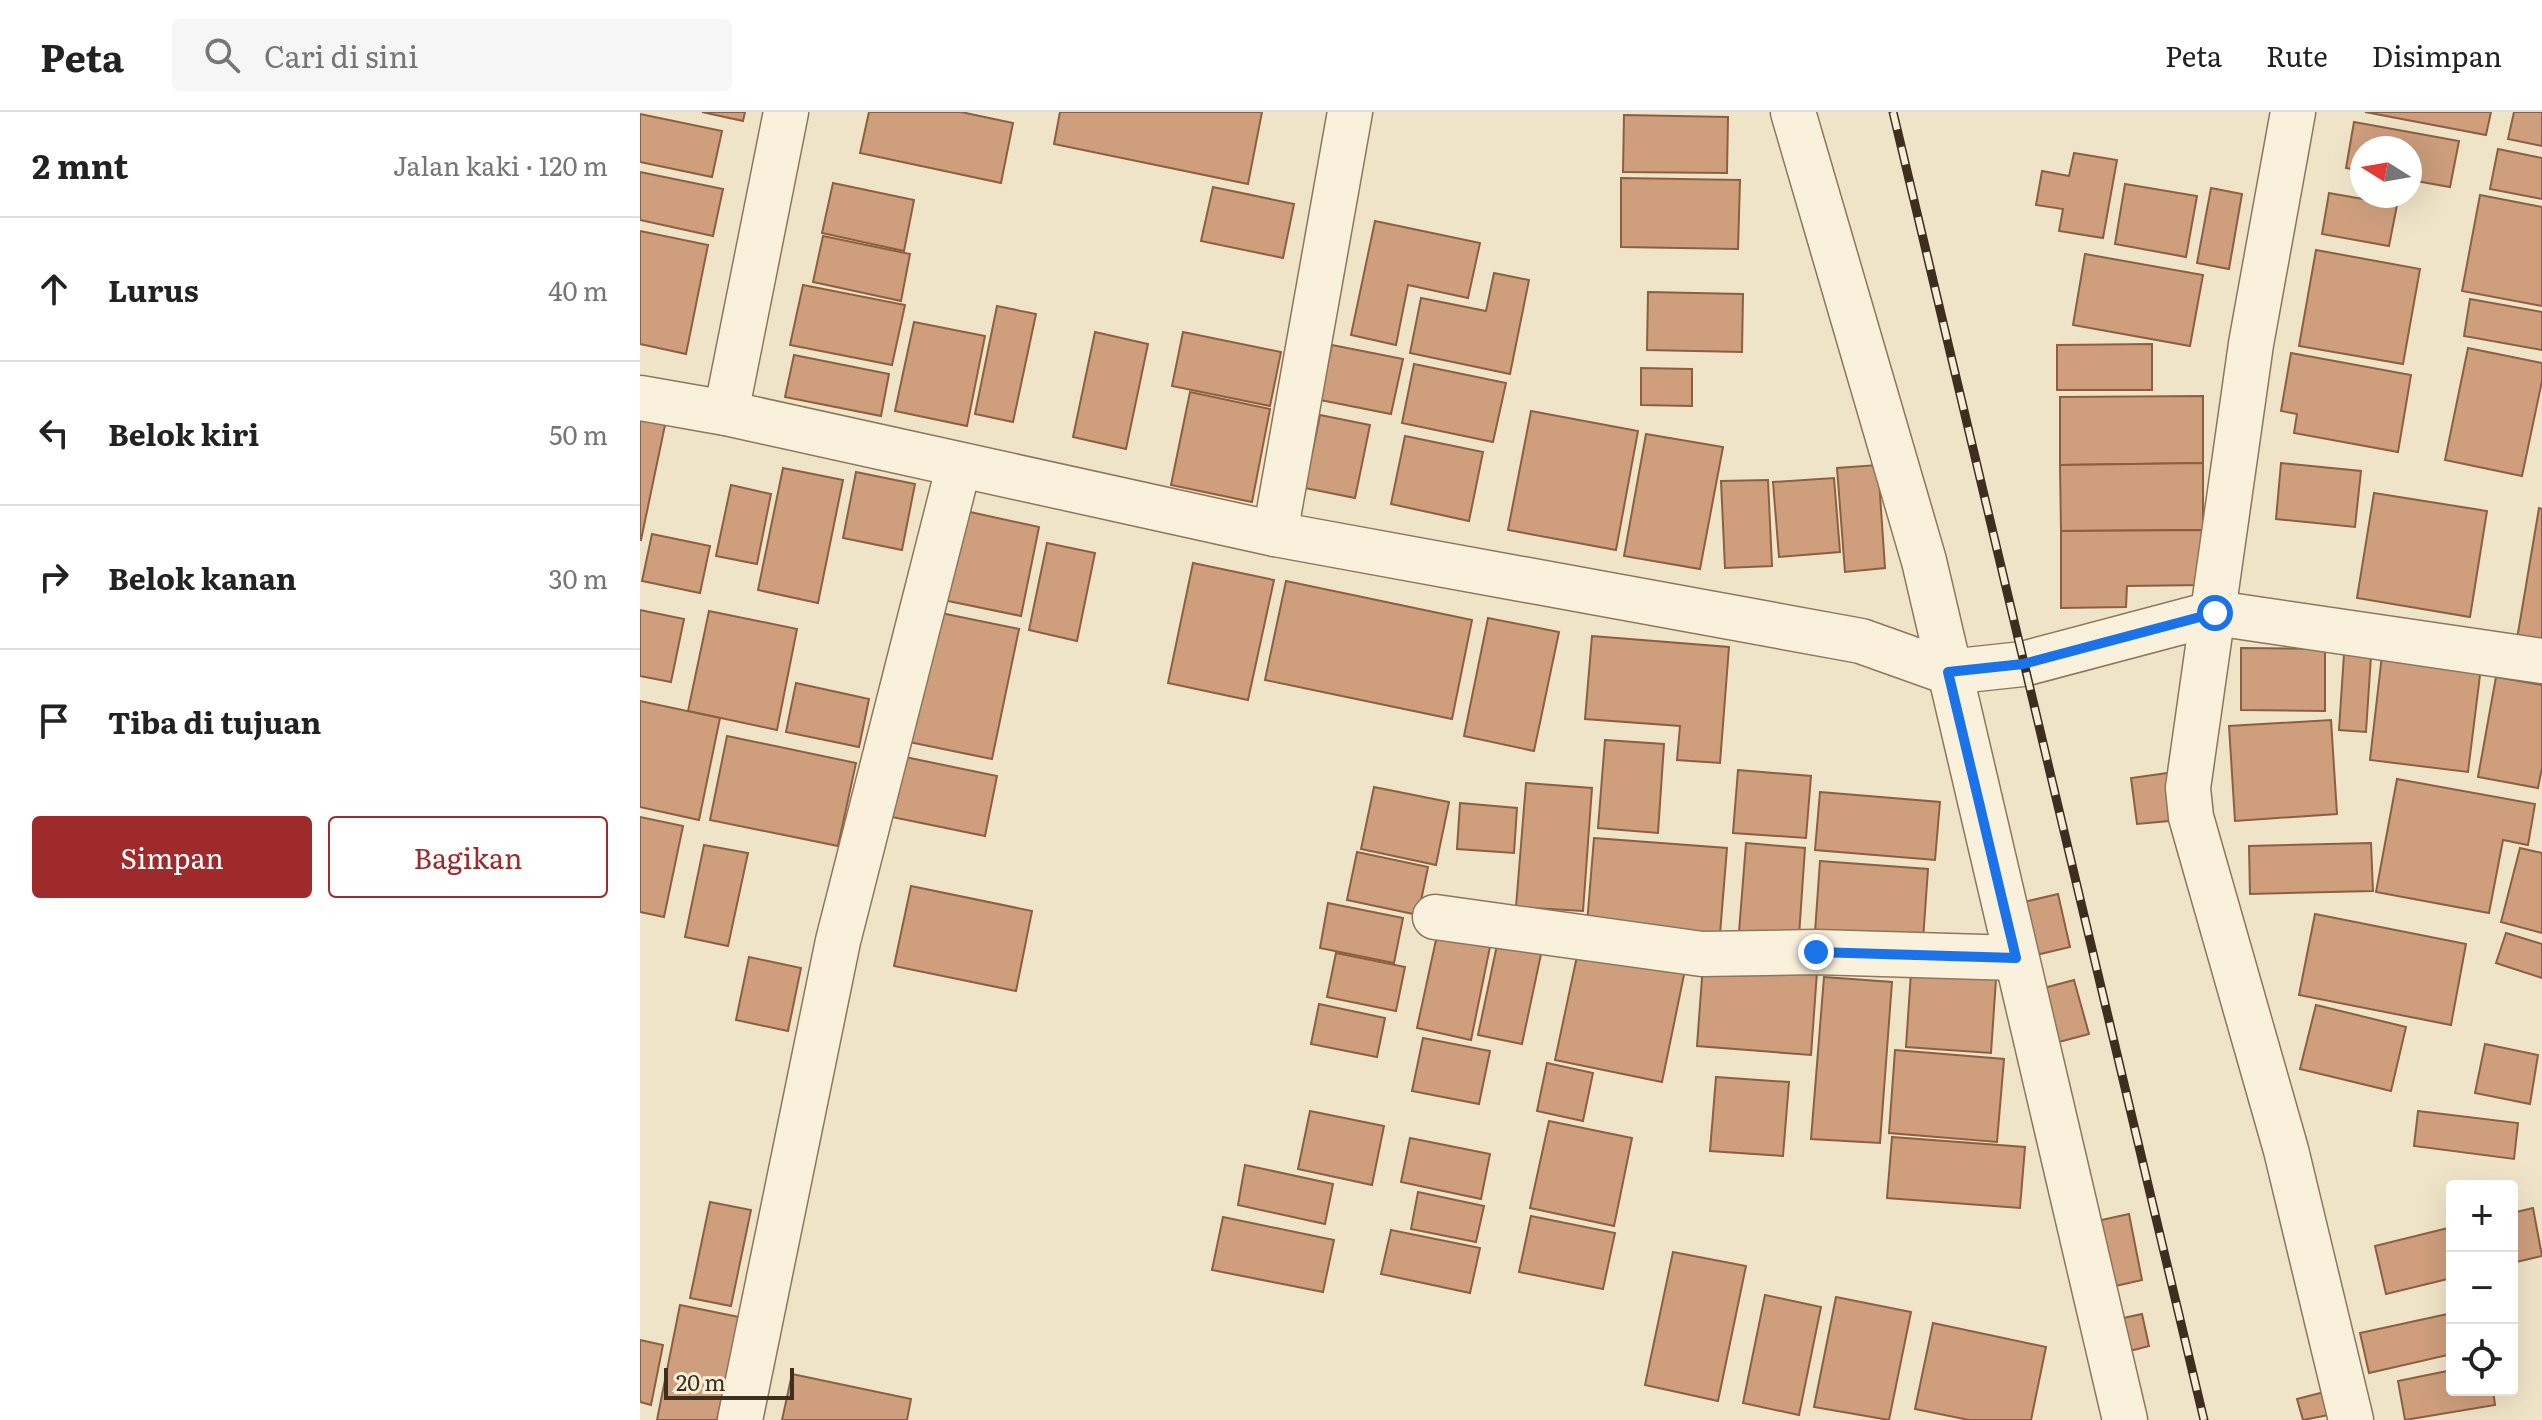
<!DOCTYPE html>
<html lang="id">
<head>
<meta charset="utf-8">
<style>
	body { margin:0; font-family:Literata,serif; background:#f6f6f6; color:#222 }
	.controls { position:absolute; right:24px; bottom:24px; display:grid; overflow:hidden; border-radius:8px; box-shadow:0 8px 32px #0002 }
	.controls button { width:72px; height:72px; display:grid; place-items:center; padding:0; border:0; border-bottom:2px solid #e0e0e0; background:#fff; color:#222; font:40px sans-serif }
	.compass { position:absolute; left:1710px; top:24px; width:72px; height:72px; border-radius:50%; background:#fff; box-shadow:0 8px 32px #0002; rotate:281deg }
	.scale { position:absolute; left:24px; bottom:20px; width:130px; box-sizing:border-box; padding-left:8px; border:4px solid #3d2e20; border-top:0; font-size:22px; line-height:28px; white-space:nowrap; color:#3d2e20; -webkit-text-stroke:6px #f7eed8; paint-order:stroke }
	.stop { position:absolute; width:24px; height:24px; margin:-18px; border:6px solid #1a73e8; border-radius:50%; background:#fff }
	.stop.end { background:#1a73e8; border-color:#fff; box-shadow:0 2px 8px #0008 }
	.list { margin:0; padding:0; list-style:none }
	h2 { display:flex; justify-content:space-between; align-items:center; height:104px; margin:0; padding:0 32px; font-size:34px }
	h2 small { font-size:26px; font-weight:400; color:#767676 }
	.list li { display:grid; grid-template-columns:52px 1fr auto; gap:24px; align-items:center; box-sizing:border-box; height:144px; padding:0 32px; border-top:2px solid #e0e0e0 }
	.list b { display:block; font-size:30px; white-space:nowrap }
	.list em { font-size:26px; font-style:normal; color:#767676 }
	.actions { display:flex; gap:16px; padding:24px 32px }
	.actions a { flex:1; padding:18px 0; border:2px solid #9e2a2b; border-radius:8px; text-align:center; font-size:28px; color:#9e2a2b }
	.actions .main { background:#9e2a2b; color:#fff }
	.icon { flex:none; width:44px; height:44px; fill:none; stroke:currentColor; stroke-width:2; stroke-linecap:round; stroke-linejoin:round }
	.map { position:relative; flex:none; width:1902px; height:1308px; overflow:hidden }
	header { display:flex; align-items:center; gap:48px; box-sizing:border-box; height:112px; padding:0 40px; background:#fff; border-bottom:2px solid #e0e0e0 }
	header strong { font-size:38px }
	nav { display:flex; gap:44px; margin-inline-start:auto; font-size:28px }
	.search { width:560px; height:72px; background:#f6f6f6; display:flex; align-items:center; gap:20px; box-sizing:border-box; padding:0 28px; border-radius:8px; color:#767676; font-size:30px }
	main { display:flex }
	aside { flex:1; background:#fff }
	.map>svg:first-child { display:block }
	.building { fill:#cf9f7d; stroke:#8d5f41; stroke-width:2 }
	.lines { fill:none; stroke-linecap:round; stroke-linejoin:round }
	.minor-casing { stroke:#8d765c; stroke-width:47 }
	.minor { stroke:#faf1dc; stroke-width:44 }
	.rail-casing { stroke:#3d2e20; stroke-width:9 }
	.rail { stroke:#f7eed8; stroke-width:6; stroke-dasharray:18; stroke-linecap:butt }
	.route { stroke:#1a73e8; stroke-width:10 }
</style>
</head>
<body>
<header>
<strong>Peta</strong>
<div class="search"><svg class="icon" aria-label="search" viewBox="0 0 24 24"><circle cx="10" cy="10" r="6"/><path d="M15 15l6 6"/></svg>Cari di sini</div>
<nav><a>Peta</a><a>Rute</a><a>Disimpan</a></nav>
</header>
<main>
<aside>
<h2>2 mnt<small>Jalan kaki · 120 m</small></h2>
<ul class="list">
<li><svg class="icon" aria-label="ahead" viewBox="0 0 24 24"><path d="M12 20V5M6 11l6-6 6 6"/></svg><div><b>Lurus</b></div><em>40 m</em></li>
<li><svg class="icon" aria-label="left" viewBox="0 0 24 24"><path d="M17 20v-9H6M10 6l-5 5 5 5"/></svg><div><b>Belok kiri</b></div><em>50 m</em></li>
<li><svg class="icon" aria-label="right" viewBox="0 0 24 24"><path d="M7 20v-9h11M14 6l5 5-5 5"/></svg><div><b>Belok kanan</b></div><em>30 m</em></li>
<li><svg class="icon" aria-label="arrive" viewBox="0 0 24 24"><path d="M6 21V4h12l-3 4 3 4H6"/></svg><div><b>Tiba di tujuan</b></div></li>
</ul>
<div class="actions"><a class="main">Simpan</a><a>Bagikan</a></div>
</aside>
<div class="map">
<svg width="1902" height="1308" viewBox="0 0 1902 1308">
	<rect width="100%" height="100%" fill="#f0e4c8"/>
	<g class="building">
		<polygon points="62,0 105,0 103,9"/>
		<polygon points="229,0 321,0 373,11 361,71 220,41"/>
		<polygon points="420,0 622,0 608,72 414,32"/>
		<polygon points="1725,0 1851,0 1846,23"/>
		<polygon points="1874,0 1902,0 1902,34 1868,27"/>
		<polygon points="0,2 82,19 72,65 0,50"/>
		<polygon points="984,3 1088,5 1087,61 983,60"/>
		<polygon points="1714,10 1819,29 1810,75 1770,68 1770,36 1722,36 1722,59 1706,56"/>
		<polygon points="1858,37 1902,46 1902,87 1850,77"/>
		<polygon points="1434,41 1477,48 1463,126 1419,119 1423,97 1396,93 1402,59 1429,64"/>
		<polygon points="0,60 83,77 73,124 0,108"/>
		<polygon points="981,66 1100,68 1098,137 981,135"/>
		<polygon points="193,71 274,88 264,139 182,121"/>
		<polygon points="1485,72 1557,84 1546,145 1475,132"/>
		<polygon points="573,75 654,92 643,146 561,129"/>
		<polygon points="1571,76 1602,82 1589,157 1557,151"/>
		<polygon points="1689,81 1757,93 1749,134 1682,122"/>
		<polygon points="1840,83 1902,95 1902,194 1822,179"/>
		<polygon points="735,109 840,131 828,186 768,173 756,233 711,223"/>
		<polygon points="0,119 68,133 46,242 0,232"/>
		<polygon points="183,124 270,142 261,189 173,170"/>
		<polygon points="1676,138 1780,157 1763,252 1659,234"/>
		<polygon points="1445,142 1563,163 1550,234 1433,213"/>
		<polygon points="854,161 889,168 870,262 770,241 781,186 846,199"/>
		<polygon points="163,173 265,193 252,253 150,233"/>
		<polygon points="1008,180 1103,182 1102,240 1007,238"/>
		<polygon points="1830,187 1902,200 1902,238 1824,224"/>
		<polygon points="357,194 396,202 373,310 335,302"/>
		<polygon points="274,210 345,224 327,314 255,299"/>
		<polygon points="455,220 508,232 486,337 433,325"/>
		<polygon points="543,220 641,240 630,294 532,274"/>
		<polygon points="1512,232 1512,278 1417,278 1417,233"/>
		<polygon points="692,233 763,247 751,302 680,288"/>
		<polygon points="1828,236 1902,251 1902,269 1882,364 1805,348"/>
		<polygon points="1651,241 1771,263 1758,340 1654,321 1657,302 1641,299"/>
		<polygon points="154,243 249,262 241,304 145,285"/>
		<polygon points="774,252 866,271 853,330 762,311"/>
		<polygon points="1001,256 1052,257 1052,294 1001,293"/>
		<polygon points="550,280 630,297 612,390 531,373"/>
		<polygon points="1563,284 1563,351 1420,353 1420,285"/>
		<polygon points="891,299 998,319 976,438 868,418"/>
		<polygon points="680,303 730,313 715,386 665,376"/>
		<polygon points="0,307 25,313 1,428 0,428"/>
		<polygon points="1006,322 1083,335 1060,457 984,444"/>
		<polygon points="765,324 843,340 829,409 751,392"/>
		<polygon points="1563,351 1563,418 1421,419 1420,353"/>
		<polygon points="1641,351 1721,359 1715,415 1636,407"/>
		<polygon points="1238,353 1245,456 1205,460 1197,356"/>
		<polygon points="143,356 203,368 178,491 118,478"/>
		<polygon points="216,360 275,372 262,438 203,426"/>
		<polygon points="1194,366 1200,440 1139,445 1133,370"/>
		<polygon points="1128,368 1132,454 1085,456 1081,369"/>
		<polygon points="91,373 131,382 117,452 76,444"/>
		<polygon points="1734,381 1847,399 1830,505 1717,486"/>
		<polygon points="1899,396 1902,397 1902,538 1876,533"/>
		<polygon points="321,398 399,415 381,504 303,488"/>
		<polygon points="1563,418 1564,473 1487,474 1486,495 1421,496 1421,419"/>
		<polygon points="12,422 70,434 60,481 2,469"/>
		<polygon points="407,431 455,441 437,529 389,518"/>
		<polygon points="553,451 634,468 608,588 528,571"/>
		<polygon points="646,469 832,508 812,607 625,568"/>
		<polygon points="0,498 44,507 31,570 0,564"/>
		<polygon points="69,499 157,517 137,618 48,599"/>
		<polygon points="296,500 379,517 352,647 269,630"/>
		<polygon points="848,506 919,520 894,639 824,624"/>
		<polygon points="952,524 1089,535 1080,651 1037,648 1040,614 945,607"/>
		<polygon points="1601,536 1685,537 1685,599 1601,598"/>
		<polygon points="1704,542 1731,544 1726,620 1699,618"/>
		<polygon points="1742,543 1841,555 1828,660 1730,648"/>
		<polygon points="1856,565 1902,573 1902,656 1898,676 1838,665"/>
		<polygon points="156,571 229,587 219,635 146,620"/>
		<polygon points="0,589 80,606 59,708 0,695"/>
		<polygon points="1691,608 1697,702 1595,709 1589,614"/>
		<polygon points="87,624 216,651 198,734 70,708"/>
		<polygon points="965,628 1024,632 1018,721 958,716"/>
		<polygon points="265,645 357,664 345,724 252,705"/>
		<polygon points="1098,658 1171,664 1166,726 1093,721"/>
		<polygon points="1535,660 1540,708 1497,712 1491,666"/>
		<polygon points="1757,667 1895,692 1888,733 1863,728 1849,801 1736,780"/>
		<polygon points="886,671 952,676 943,799 876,795"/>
		<polygon points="734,675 809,690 796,753 721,737"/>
		<polygon points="1180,680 1300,690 1295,748 1175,738"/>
		<polygon points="820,691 877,696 874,741 817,737"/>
		<polygon points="0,705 43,714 24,805 0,800"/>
		<polygon points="954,726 1087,736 1080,822 947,812"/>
		<polygon points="1106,731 1165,736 1159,824 1099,820"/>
		<polygon points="1731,731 1733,779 1610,782 1609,734"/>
		<polygon points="64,733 108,741 88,834 45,825"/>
		<polygon points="1880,736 1902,741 1902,821 1861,810"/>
		<polygon points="717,740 788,755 778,803 707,788"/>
		<polygon points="1180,749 1288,757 1283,828 1175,820"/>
		<polygon points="271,774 392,799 376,879 254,854"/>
		<polygon points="1418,782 1430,835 1396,843 1384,790"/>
		<polygon points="688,791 763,806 754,851 680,836"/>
		<polygon points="1675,802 1826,832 1811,913 1659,883"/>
		<polygon points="799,814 852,825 831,928 777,916"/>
		<polygon points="860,819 904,828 882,932 838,923"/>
		<polygon points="1866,821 1902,832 1902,866 1856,851"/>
		<polygon points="940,830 1046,853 1022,970 915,948"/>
		<polygon points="696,841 765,855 756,899 687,885"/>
		<polygon points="109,845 161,856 148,919 96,908"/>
		<polygon points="1063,852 1177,860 1171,943 1057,934"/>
		<polygon points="1271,860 1356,867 1351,941 1266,935"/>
		<polygon points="1184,865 1252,870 1240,1031 1171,1027"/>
		<polygon points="1434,868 1449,922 1415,931 1400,877"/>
		<polygon points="679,892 745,906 737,945 671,932"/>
		<polygon points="1676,893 1766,915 1751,979 1660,957"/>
		<polygon points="783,926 850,939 839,992 772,979"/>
		<polygon points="1845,932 1898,943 1890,992 1835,981"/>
		<polygon points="1255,938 1364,947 1357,1030 1249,1021"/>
		<polygon points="907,951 953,961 943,1009 897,999"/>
		<polygon points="1076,965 1149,970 1143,1044 1070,1039"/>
		<polygon points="670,999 744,1014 732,1073 658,1057"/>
		<polygon points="1778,999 1878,1011 1874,1047 1774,1034"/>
		<polygon points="909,1009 992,1026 974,1114 890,1096"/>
		<polygon points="1252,1025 1385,1035 1380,1096 1247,1086"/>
		<polygon points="770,1026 850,1042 841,1087 761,1070"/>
		<polygon points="605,1053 693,1072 685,1112 598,1093"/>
		<polygon points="778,1080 844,1094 836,1130 771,1117"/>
		<polygon points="70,1090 111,1098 91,1194 50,1186"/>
		<polygon points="1893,1096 1902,1144 1872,1151 1872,1101"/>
		<polygon points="1489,1102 1502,1168 1471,1175 1457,1109"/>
		<polygon points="891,1104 975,1121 963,1177 879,1160"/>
		<polygon points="583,1105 694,1128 683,1180 572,1158"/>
		<polygon points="1812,1115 1812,1166 1746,1182 1735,1134"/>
		<polygon points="751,1118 840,1136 830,1181 741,1162"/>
		<polygon points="1033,1140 1106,1154 1078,1289 1005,1273"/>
		<polygon points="1125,1183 1181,1195 1159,1303 1103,1291"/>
		<polygon points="1196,1185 1271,1200 1249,1308 1174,1295"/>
		<polygon points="40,1193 99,1205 77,1308 17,1308"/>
		<polygon points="1812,1201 1812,1242 1729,1261 1720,1221"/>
		<polygon points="1502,1202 1509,1234 1482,1241 1474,1208"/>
		<polygon points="1293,1211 1406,1235 1391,1308 1329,1308 1275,1297"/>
		<polygon points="0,1228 23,1233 11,1293 0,1290"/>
		<polygon points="1812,1258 1812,1278 1853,1278 1855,1293 1765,1308 1758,1269"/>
		<polygon points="152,1262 271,1287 267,1308 142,1308"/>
		<polygon points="1692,1278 1699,1301 1663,1308 1657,1287"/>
	</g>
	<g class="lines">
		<g class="minor-casing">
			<g id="minor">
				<polyline points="1153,0 1284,449 1485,1308"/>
				<polyline points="1653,0 1611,232 1548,676 1551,705 1646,1038 1711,1308"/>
				<polyline points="0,286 86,301 635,422 1221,529 1308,560 1383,552 1575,501 1902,549"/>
				<polyline points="86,301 146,0"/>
				<polyline points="635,422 710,0"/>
				<polyline points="795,805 1062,842 1176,840 1376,846"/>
				<polyline points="100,1308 198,829 319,353"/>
			</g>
		</g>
		<use href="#minor" class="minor"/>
		<g class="rail-casing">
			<polyline id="rail" points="1253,0 1564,1308"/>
		</g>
		<use href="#rail" class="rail"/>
	</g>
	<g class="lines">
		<polyline class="route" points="1176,840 1376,846 1308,560 1383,552 1575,501"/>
	</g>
</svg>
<div class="controls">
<button>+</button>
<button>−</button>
<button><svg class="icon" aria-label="locate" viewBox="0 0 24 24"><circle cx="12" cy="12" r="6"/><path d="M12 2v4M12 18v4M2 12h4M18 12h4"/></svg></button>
</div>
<svg class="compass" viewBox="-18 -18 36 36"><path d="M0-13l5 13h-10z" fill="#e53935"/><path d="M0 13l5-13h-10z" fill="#767676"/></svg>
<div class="scale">20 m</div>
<div class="stop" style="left:1575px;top:501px"></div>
<div class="stop end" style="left:1176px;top:840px"></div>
</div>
</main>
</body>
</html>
